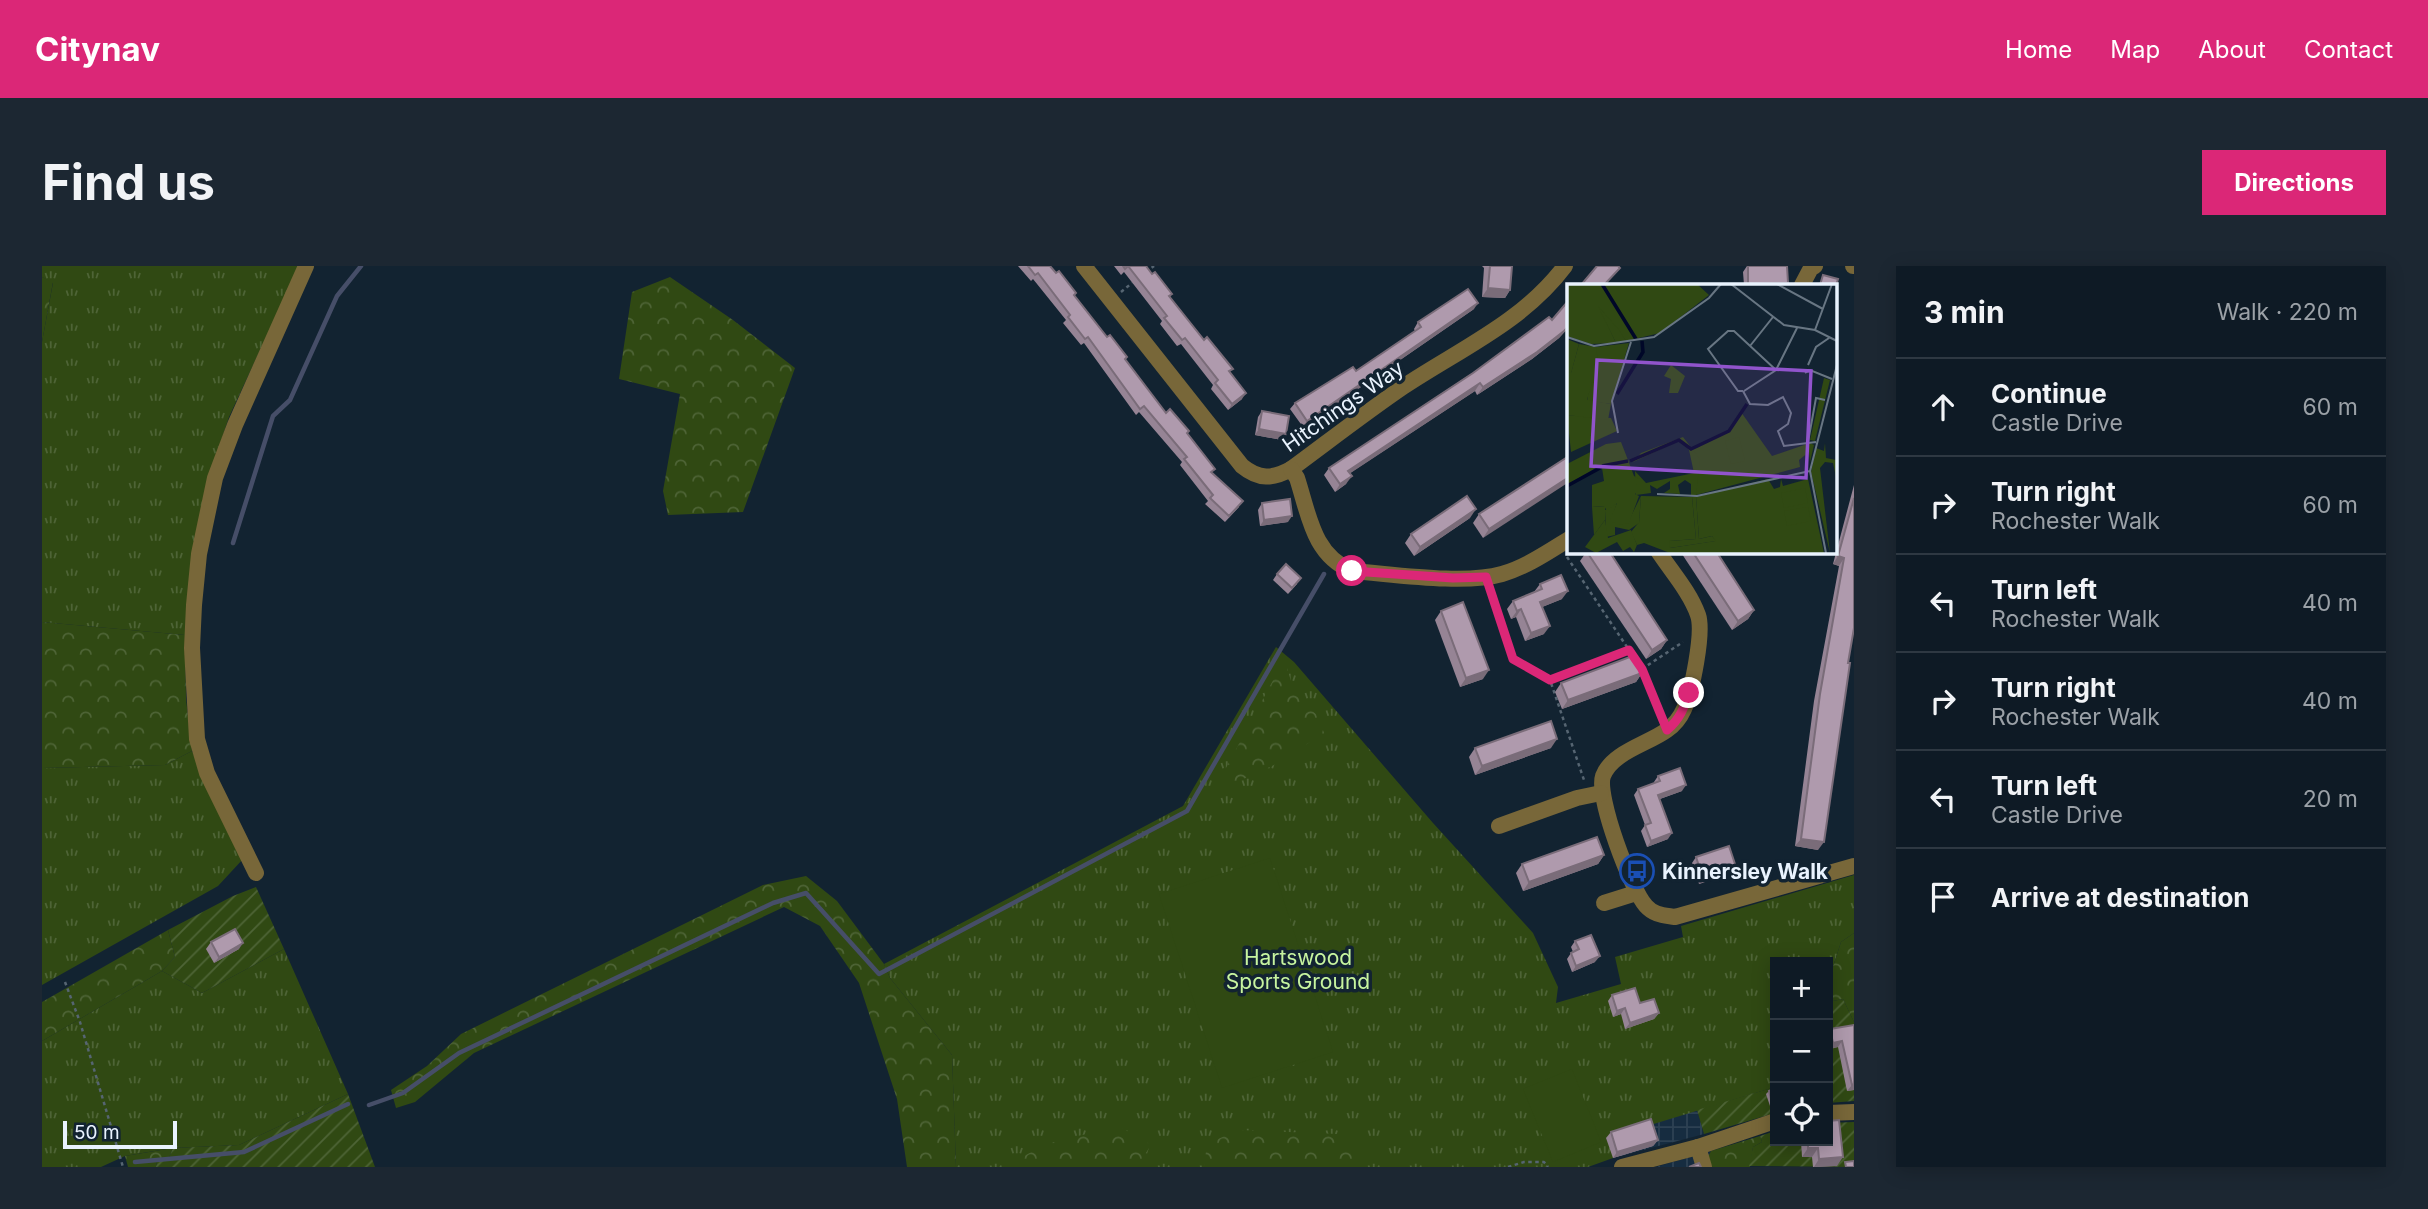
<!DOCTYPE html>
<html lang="en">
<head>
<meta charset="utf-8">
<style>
	body { margin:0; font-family:Inter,sans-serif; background:#1c2732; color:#f1f3f6 }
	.controls { position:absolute; right:21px; bottom:21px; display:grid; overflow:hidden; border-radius:0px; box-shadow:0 4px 18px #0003 }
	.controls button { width:63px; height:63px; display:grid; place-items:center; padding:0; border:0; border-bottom:2px solid #2e3842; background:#0e1a25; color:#f1f3f6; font:35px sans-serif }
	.scale { position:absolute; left:21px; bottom:18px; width:114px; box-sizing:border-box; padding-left:7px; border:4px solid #e9f3fe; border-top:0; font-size:19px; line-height:24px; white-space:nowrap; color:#e9f3fe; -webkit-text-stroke:5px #122331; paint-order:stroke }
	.stop { position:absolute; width:21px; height:21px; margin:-16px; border:5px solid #db2777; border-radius:50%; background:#fff }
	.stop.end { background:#db2777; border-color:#fff; box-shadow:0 2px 7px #0008 }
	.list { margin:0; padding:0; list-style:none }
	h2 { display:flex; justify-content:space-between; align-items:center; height:91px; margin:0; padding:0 28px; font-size:30px }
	h2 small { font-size:23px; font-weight:400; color:#9ba1a7 }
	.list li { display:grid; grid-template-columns:46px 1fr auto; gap:21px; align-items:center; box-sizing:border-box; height:98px; padding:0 28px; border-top:2px solid #2e3842 }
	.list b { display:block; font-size:26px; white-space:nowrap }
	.list p { margin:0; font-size:23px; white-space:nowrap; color:#9ba1a7 }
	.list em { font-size:23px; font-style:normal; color:#9ba1a7 }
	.icon { flex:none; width:38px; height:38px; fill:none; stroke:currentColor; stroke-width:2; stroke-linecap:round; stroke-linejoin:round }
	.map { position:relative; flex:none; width:1812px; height:901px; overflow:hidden; border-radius:0px }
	header { display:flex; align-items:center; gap:42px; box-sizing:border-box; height:98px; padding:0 35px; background:#db2777; color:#fff }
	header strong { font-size:33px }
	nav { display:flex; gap:38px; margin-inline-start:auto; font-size:24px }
	.intro { display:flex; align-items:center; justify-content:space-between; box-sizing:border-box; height:168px; padding:0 42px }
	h1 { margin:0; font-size:49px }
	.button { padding:18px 32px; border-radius:0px; background:#db2777; color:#fff; font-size:24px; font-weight:700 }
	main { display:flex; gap:42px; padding:0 42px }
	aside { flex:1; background:#0e1a25; border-radius:0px; box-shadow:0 4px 18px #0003 }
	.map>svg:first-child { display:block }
	.industrial { fill:url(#industrial-grid) }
	.grass { fill:url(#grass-tufts) }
	.forest { fill:url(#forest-crowns) }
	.garden { fill:url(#garden-furrows) }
	.pitch { fill:#304913 }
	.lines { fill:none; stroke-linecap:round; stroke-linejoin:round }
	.stream { stroke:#464e68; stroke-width:4.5 }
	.path { stroke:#566572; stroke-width:2.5; stroke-dasharray:3.5 3.5; stroke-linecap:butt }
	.minor { stroke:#786739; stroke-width:16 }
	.wall { fill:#968495 }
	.shaded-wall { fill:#7a6c79 }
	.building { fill:#af9aad; stroke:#7a6c79; stroke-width:2 }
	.route { stroke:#db2777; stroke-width:9 }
	.labels { text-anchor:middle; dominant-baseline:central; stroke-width:7; stroke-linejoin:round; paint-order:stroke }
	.street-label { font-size:21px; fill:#e9f3fe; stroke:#122331 }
	.poi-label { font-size:21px; font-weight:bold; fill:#e9f3fe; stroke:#122331; text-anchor:start }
	.park-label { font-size:21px; fill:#c7f49f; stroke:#122331 }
	.inset-river { fill:none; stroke:#000728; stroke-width:3.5 }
	.inset-road { fill:none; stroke:#687683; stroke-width:2 }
	.view { fill:#9154cc; fill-opacity:0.15; stroke:#9154cc; stroke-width:3.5 }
	.inset-edge { fill:none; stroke:#e9f3fe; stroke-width:3.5 }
</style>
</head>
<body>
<header>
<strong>Citynav</strong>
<nav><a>Home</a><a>Map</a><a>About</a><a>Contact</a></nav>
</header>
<div class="intro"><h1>Find us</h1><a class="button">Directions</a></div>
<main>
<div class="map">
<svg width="1812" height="901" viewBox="0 0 1812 901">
	<defs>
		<pattern id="industrial-grid" width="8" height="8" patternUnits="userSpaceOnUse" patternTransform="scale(1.75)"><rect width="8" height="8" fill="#162c40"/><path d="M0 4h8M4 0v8" fill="none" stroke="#2d4153"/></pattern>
		<pattern id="grass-tufts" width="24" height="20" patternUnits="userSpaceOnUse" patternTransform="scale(1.75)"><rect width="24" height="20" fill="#304913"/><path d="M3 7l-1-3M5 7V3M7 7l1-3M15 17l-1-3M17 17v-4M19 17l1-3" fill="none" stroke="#4e6436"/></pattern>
		<pattern id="forest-crowns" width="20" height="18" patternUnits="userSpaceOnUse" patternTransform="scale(1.75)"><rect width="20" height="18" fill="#304913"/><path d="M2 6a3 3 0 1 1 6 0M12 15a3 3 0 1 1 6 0" fill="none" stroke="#4e6436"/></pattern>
		<pattern id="garden-furrows" width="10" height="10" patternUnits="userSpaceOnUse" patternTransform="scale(1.75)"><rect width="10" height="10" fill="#304913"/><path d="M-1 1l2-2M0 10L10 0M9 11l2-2" fill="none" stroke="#4e6436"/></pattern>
	</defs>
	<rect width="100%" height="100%" fill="#122331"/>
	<g class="industrial">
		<polygon points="1655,844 1662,868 1571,892 1564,872"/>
		<polygon points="1669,885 1666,892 1670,901 1614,901"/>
	</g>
	<g class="grass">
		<polygon points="0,0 257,0 187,151 170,202 143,369 0,356 0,76 11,17 0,11"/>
		<polygon points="1234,381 1252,396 1391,557 1491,667 1516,721 1514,737 1579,718 1573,691 1641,671 1639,660 1812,609 1812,667 1799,676 1788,710 1786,710 1786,696 1733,696 1733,821 1605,860 1571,892 1546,901 914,901 910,789 848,712 842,698 1141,540"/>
		<polygon points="150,485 201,593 176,620 0,719 0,502 123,499"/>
		<polygon points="242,683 306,828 197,879 130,882 83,890 59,901 0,901 0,775 120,705 160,727"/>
	</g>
	<g class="forest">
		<polygon points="0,11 11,16 0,76"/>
		<polygon points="628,11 691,54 753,102 701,246 626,249 621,225 638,128 577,113 590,26"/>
		<polygon points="0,356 143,369 144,433 150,485 123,499 0,502"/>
		<polygon points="1245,402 1253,428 1274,448 1286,476 1268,476 1232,499 1186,520 1177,515 1236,405"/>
		<polygon points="764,610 795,635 842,698 848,712 910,789 914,901 865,901 855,833 817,717 778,660 742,641 432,787 373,836 354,842 349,824 385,800 419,768 721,619"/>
		<polygon points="126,664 133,691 120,705 0,775 0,736"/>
		<polygon points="1812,667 1812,756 1801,733 1786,736 1786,710 1788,710 1799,676"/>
		<polygon points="1077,860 1109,879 1095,901 962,901 1004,878"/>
		<polygon points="1196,864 1296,868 1326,885 1317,901 1162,901 1165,878"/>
		<polygon points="1718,870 1720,876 1711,881 1708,901 1670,901 1666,891 1669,885"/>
		<polygon points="131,882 126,894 115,895 114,901 86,901 83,890"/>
	</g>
	<g class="garden">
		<polygon points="214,621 242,683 160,727 120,705 133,691 126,664 191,630"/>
		<polygon points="1801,733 1812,756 1812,835 1786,837 1786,736"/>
		<polygon points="1733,821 1733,847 1662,868 1655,844"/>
		<polygon points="306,828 333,901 114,901 115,895 126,894 131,882 197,879"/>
		<polygon points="1812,856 1812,901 1707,900 1711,881 1720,876 1718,870 1733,865 1733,875 1786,875 1786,857"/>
	</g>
	<g class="pitch">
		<polygon points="1228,592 1291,786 1180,822 1117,628"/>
		<polygon points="1530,803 1559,876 1511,896 1481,823"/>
	</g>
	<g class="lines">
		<g class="stream">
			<polyline points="191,277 231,150 248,134 295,30 319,0"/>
			<polyline points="327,839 361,827 417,787 731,637 764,627 837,708 1145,545 1282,308"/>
			<polyline points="93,896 202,886 306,838"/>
		</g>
		<g class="path">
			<polyline points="1104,6 1112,0"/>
			<polyline points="1079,26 1090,17"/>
			<polyline points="1525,291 1591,390"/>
			<polyline points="1448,324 1471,393 1508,414 1542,514"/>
			<polyline points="1595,396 1619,450"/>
			<polyline points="1600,403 1641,376"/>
			<polyline points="1508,414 1586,384"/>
			<polyline points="23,716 38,756 81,901"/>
			<polyline points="1466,901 1482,896 1502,896 1506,901"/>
		</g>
		<g class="minor">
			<path d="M1042,0L1200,200C1217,214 1231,213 1249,203C1287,175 1323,147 1361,121C1418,83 1481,56 1523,0"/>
			<polyline points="1811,0 1812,0"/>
			<polyline points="1760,19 1769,2 1773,0"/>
			<path d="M1249,203L1255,212C1267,249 1271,289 1310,305C1351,308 1422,319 1460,308C1484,301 1506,286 1527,273"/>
			<path d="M1616,285C1629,305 1648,326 1656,349C1662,366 1650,426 1642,443C1638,452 1632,459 1625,464C1606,478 1570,486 1561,510C1554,530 1589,624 1604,640C1612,649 1621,649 1633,651L1812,600"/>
			<polyline points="1457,560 1535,532 1559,527"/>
			<polyline points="214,607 165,507 155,473 150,382 152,339 157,288 173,212 193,159 264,0"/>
			<polyline points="1562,637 1594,627"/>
			<polyline points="1786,847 1812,846"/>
			<polyline points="1656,881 1662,901"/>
			<polyline points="1580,901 1656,881 1733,855"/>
		</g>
	</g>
	<g class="wall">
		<polygon points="976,0 1008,0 1034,27 1032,30 1065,71 1085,91 1083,94 1124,147 1145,168 1170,207 1197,241 1183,256 1163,238 1166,235 1138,199 1140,196 1097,146 1094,149 1042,77 1039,79 1021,57 1024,54 991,13 989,15"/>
		<polygon points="1072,0 1104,0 1110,8 1130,28 1128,31 1188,106 1200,133 1186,144 1169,123 1171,119 1139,78 1135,80 1118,58 1120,55 1082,6 1079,9"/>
		<polygon points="1440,0 1470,0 1468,24 1463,32 1440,31 1442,2"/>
		<polygon points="1705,0 1748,0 1745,0 1744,19 1702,19 1701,6"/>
		<polygon points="1527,34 1527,61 1517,72 1490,93 1435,129 1433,125 1308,207 1304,218 1293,226 1282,209 1287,202 1510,54"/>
		<polygon points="1432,43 1261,161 1248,143 1253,137 1314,105 1373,65 1372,63 1376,56"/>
		<polygon points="1220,145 1244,168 1240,174 1213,169 1216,151"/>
		<polygon points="1527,190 1441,272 1431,257 1437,248"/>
		<polygon points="1812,219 1812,362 1806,397 1776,584 1753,580 1772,435 1797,300 1791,298"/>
		<polygon points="1220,237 1246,256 1218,260 1216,244"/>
		<polygon points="1428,252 1372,290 1363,277 1369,268"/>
		<polygon points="1545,285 1625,374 1619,383 1604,393 1538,295"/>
		<polygon points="1638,285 1674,285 1712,344 1706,353 1690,364"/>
		<polygon points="1235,308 1255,318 1246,328 1231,314"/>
		<polygon points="1498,318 1520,333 1500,341 1502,368 1483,375 1474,351 1469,353 1465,343 1471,335 1492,326"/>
		<polygon points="1399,345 1441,413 1418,421 1393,354"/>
		<polygon points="1600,407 1594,416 1520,443 1513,426 1519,417"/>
		<polygon points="1433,482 1509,482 1433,509 1427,491"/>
		<polygon points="1616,510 1640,525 1618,533 1626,573 1605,581 1599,565 1603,559 1592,529 1596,523 1612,517 1612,516"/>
		<polygon points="1562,589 1556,598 1481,625 1474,607 1480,598"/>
		<polygon points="1654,591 1694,601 1690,607 1657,618 1650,597"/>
		<polygon points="1533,675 1553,696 1530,706 1525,693 1529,687 1531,686 1529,681"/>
		<polygon points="169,676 197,683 172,697 164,683"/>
		<polygon points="1570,729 1598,737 1617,747 1612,753 1583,763 1579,748 1571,751 1566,735"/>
		<polygon points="1812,759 1812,824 1805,825 1796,781 1787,783 1786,767 1788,763"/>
		<polygon points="1727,825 1733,839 1728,840 1724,828"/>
		<polygon points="1569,866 1616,874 1611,880 1571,892 1564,872"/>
		<polygon points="1759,875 1786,875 1795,900 1771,901 1770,891 1760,891"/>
	</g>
	<g class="shaded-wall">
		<polygon points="1746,17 1744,19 1705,19 1706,18"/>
		<polygon points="1446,22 1468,24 1463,32 1440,31"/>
		<polygon points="1436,37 1432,43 1261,161 1265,155"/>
		<polygon points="1527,60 1527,61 1517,72 1490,93 1435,129 1441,121"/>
		<polygon points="1438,117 1433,125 1301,212 1306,205"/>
		<polygon points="1204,127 1200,133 1186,144 1190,138"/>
		<polygon points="1217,163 1244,168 1240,174 1213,169"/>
		<polygon points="1310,210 1304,218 1293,226 1298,218"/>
		<polygon points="1527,211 1527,216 1441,272 1447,263"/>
		<polygon points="1434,243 1428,252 1372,290 1378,281"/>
		<polygon points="1250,250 1246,256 1218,260 1222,254"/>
		<polygon points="1796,290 1802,292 1797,300 1791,298"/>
		<polygon points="1526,325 1520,333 1493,344 1498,336"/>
		<polygon points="1479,343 1474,351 1469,353 1475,345"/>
		<polygon points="1712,344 1706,353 1690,364 1696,355"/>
		<polygon points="1508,360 1502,368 1483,375 1489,367"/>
		<polygon points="1625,374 1619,383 1604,393 1610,384"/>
		<polygon points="1447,404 1441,413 1418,421 1424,412"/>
		<polygon points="1600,407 1594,416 1520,443 1526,434"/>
		<polygon points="1515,473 1509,482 1433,509 1440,500"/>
		<polygon points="1644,519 1640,525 1612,535 1616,529"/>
		<polygon points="1630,567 1626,573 1605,581 1609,575"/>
		<polygon points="1759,573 1782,576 1776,584 1753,580"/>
		<polygon points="1562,589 1556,598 1481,625 1487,616"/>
		<polygon points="1694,601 1690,607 1657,618 1661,612"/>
		<polygon points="201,677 197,683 172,697 177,691"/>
		<polygon points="1558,690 1553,696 1530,706 1534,700"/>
		<polygon points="1583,742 1579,748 1571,751 1575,745"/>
		<polygon points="1617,747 1612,753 1583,763 1588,757"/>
		<polygon points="1800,775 1796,781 1787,783 1791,777"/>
		<polygon points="1812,818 1812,824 1805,825 1810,819"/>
		<polygon points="1616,874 1611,880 1571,892 1575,886"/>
		<polygon points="1766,882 1776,882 1770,891 1760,891"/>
		<polygon points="1801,891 1795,900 1772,901 1777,893"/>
	</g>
	<g class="building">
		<polygon points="986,0 1008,0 1014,7 1017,5 1034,27 1032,29 1065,71 1068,69 1085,91 1083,93 1124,147 1128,143 1147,165 1145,167 1173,203 1169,206 1201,235 1187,250 1168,232 1171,229 1142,193 1145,191 1102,140 1098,143 1046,71 1043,73 1026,51 1028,49 996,7 993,9"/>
		<polygon points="1081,0 1104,0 1110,8 1113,6 1130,28 1127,30 1162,74 1165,71 1191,103 1187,105 1204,127 1190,138 1173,117 1176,114 1143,72 1140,74 1122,52 1125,50 1086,0 1083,3"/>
		<polygon points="1448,0 1470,0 1468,24 1446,22"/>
		<polygon points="1555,0 1576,0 1578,2 1562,19 1539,19"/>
		<polygon points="1706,0 1745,0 1746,17 1706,18"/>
		<polygon points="1781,9 1796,13 1793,23 1793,19 1778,19"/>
		<polygon points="1426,23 1436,37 1265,155 1253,137 1311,101 1314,105 1379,61 1376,56"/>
		<polygon points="1527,34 1527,60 1522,65 1495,86 1441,121 1438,117 1306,205 1310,210 1298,218 1287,202 1431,107 1507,51 1510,54"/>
		<polygon points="1220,145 1247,150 1244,168 1217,163"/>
		<polygon points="1527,190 1527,211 1447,263 1437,248"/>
		<polygon points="1425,230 1434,243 1378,281 1369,268"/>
		<polygon points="1812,232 1812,362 1806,397 1808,397 1782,576 1759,573 1778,428 1802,292 1796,290"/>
		<polygon points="1248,233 1250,250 1222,254 1220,237"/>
		<polygon points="1567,285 1625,374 1610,384 1545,286"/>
		<polygon points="1650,285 1674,285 1712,344 1696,355"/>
		<polygon points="1244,298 1259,312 1250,322 1235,308"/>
		<polygon points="1519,309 1526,325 1498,336 1508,360 1489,367 1479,343 1475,345 1471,335 1500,323 1498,318"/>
		<polygon points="1421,336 1447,404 1424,412 1399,345"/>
		<polygon points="1593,389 1600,407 1526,434 1519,417"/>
		<polygon points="1509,455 1515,473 1440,500 1433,482"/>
		<polygon points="1638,502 1644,519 1616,529 1630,567 1609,575 1603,559 1609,557 1596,523 1618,515 1616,510"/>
		<polygon points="1555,571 1562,589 1487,616 1480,598"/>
		<polygon points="1687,580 1694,601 1661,612 1654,591"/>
		<polygon points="193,663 201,677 177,691 169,676"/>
		<polygon points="1549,669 1558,690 1534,700 1529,687 1537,683 1533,675"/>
		<polygon points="1593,722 1598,737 1612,733 1617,747 1588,757 1583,742 1575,745 1570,729"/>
		<polygon points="1812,759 1812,818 1810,819 1800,775 1791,777 1788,763"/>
		<polygon points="1733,823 1733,836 1730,837 1727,825"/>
		<polygon points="1609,853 1616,874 1575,886 1569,866"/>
		<polygon points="1797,854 1801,891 1777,893 1776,882 1766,882 1766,875 1786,875 1786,855"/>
		<polygon points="1812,895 1812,901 1804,901 1803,896"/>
		<polygon points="1657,897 1659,901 1647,901"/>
	</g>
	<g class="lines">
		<path class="route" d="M1310,305L1411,312L1444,311L1471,393L1508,414L1587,384L1600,403L1625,464C1638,453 1642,442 1647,427"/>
	</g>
	<defs>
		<g id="bus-ring" transform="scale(1.75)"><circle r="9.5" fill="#122331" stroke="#1a4fb4" stroke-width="1.5"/><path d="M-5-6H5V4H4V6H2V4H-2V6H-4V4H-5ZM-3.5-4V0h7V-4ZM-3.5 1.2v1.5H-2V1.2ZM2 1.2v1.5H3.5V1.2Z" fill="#1a4fb4"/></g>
	</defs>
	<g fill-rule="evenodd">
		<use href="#bus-ring" x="1595" y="605"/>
	</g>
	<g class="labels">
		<g class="street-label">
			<text transform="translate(1301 140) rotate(-35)">Hitchings Way</text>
		</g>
		<g class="poi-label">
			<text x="1620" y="605">Kinnersley Walk</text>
		</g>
		<g class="park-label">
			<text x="1256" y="691">Hartswood<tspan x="1256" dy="24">Sports Ground</tspan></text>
		</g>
	</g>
	<g transform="translate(1525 18)">
		<rect width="270" height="270" fill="#122331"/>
		<path d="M0,0H130L142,11L93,49L59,57L34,26L49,59L24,60L0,52ZM0,55L12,60L4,90L0,88ZM62,59L44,120L20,117L29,63ZM257,94L263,96L248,157L243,156ZM174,128L205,172L243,159L247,161L243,178L242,168L232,176L233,183L129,211L125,164L162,147ZM0,131L44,134L50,147L4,168ZM54,158L61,176L32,182L0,201V180L39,160ZM201,195L207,205L213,203L214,195L216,202L241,195L257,269H103L77,259L70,261L64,248L72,238L74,212L125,213L129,255L103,257V264L148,257L145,252L132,255L129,213ZM38,222V236L27,251L25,223Z" fill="#304913"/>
		<path d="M31,22L52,46L59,57L49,59ZM12,60L29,63L31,78L20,116L44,120L41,136L0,131V88L4,89ZM104,81L118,92L111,109H102L104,95L97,92ZM116,153L133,175L129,211L124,212V200L118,196L111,201L113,210L97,209L103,205V197L90,205L83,201L84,209L69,211L68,187L79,199L127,189L122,166L114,156L66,178L74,169ZM258,159L259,174L269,176V193L266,179L258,178L253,184L263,269L244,188L249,164L257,167ZM74,212L72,239L62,246L48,243V251L39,253L38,226L50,219L47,228L54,238L62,236ZM125,213H129L132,255L145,252L149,257L103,264L102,257L129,255Z" fill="#304913"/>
		<path d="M61,176L67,192L74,196L69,200L74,206L68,210L72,212L62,239L50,241L43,236L50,219L40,227L37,222L25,223V201L37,197L35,184L40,181ZM38,236L41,254L64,246L70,261L67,268L63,263L56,267L50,258L29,269L18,263Z" fill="#304913"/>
		<path d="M172,153L178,177L164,180L158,157ZM238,204L241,219L217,224L214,209ZM241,223L244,237L220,242L217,227Z" fill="#304913"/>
		<path class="inset-river" d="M35,0L69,55M50,110L76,68L75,57M63,177L112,156L124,165L162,147L180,120M35,182L61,177M0,202L33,184"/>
		<path class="inset-road" d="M164,0L217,41L248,46L270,57M210,0L256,25M248,46L265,0M0,53L27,62L87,53L142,14L154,0M183,62L206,33M241,81L249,63L262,54M238,89L243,86L265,95M176,107H171L141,65L161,47H167L209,86M176,107L183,120L201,121L216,113L224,129L221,140L211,147L217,162L249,158M177,107L209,86L230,44M51,149L45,117L64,58M241,158L249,114L258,116M90,210L130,212L243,187M259,269L243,187L270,81"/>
		<path class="view" d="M30,76L244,87L239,194L24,182Z"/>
		<rect width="270" height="270" class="inset-edge"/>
	</g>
</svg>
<div class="controls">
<button>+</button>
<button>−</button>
<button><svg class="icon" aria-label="locate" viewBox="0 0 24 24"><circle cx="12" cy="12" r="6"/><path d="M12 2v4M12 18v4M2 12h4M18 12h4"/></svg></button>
</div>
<div class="scale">50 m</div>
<div class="stop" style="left:1310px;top:305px"></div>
<div class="stop end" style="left:1647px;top:427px"></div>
</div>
<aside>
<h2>3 min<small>Walk · 220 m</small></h2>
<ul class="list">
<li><svg class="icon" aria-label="ahead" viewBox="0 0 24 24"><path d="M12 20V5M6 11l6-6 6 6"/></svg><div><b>Continue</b><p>Castle Drive</p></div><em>60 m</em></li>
<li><svg class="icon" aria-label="right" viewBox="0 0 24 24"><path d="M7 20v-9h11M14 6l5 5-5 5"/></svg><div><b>Turn right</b><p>Rochester Walk</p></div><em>60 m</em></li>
<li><svg class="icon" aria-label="left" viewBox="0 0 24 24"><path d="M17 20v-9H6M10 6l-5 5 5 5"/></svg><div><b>Turn left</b><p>Rochester Walk</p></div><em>40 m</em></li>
<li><svg class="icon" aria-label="right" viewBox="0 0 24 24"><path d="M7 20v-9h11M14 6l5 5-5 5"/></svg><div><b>Turn right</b><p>Rochester Walk</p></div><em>40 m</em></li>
<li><svg class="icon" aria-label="left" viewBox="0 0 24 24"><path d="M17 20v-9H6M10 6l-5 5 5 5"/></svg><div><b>Turn left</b><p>Castle Drive</p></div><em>20 m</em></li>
<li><svg class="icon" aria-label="arrive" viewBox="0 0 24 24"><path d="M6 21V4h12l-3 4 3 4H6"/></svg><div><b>Arrive at destination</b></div></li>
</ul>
</aside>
</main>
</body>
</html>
